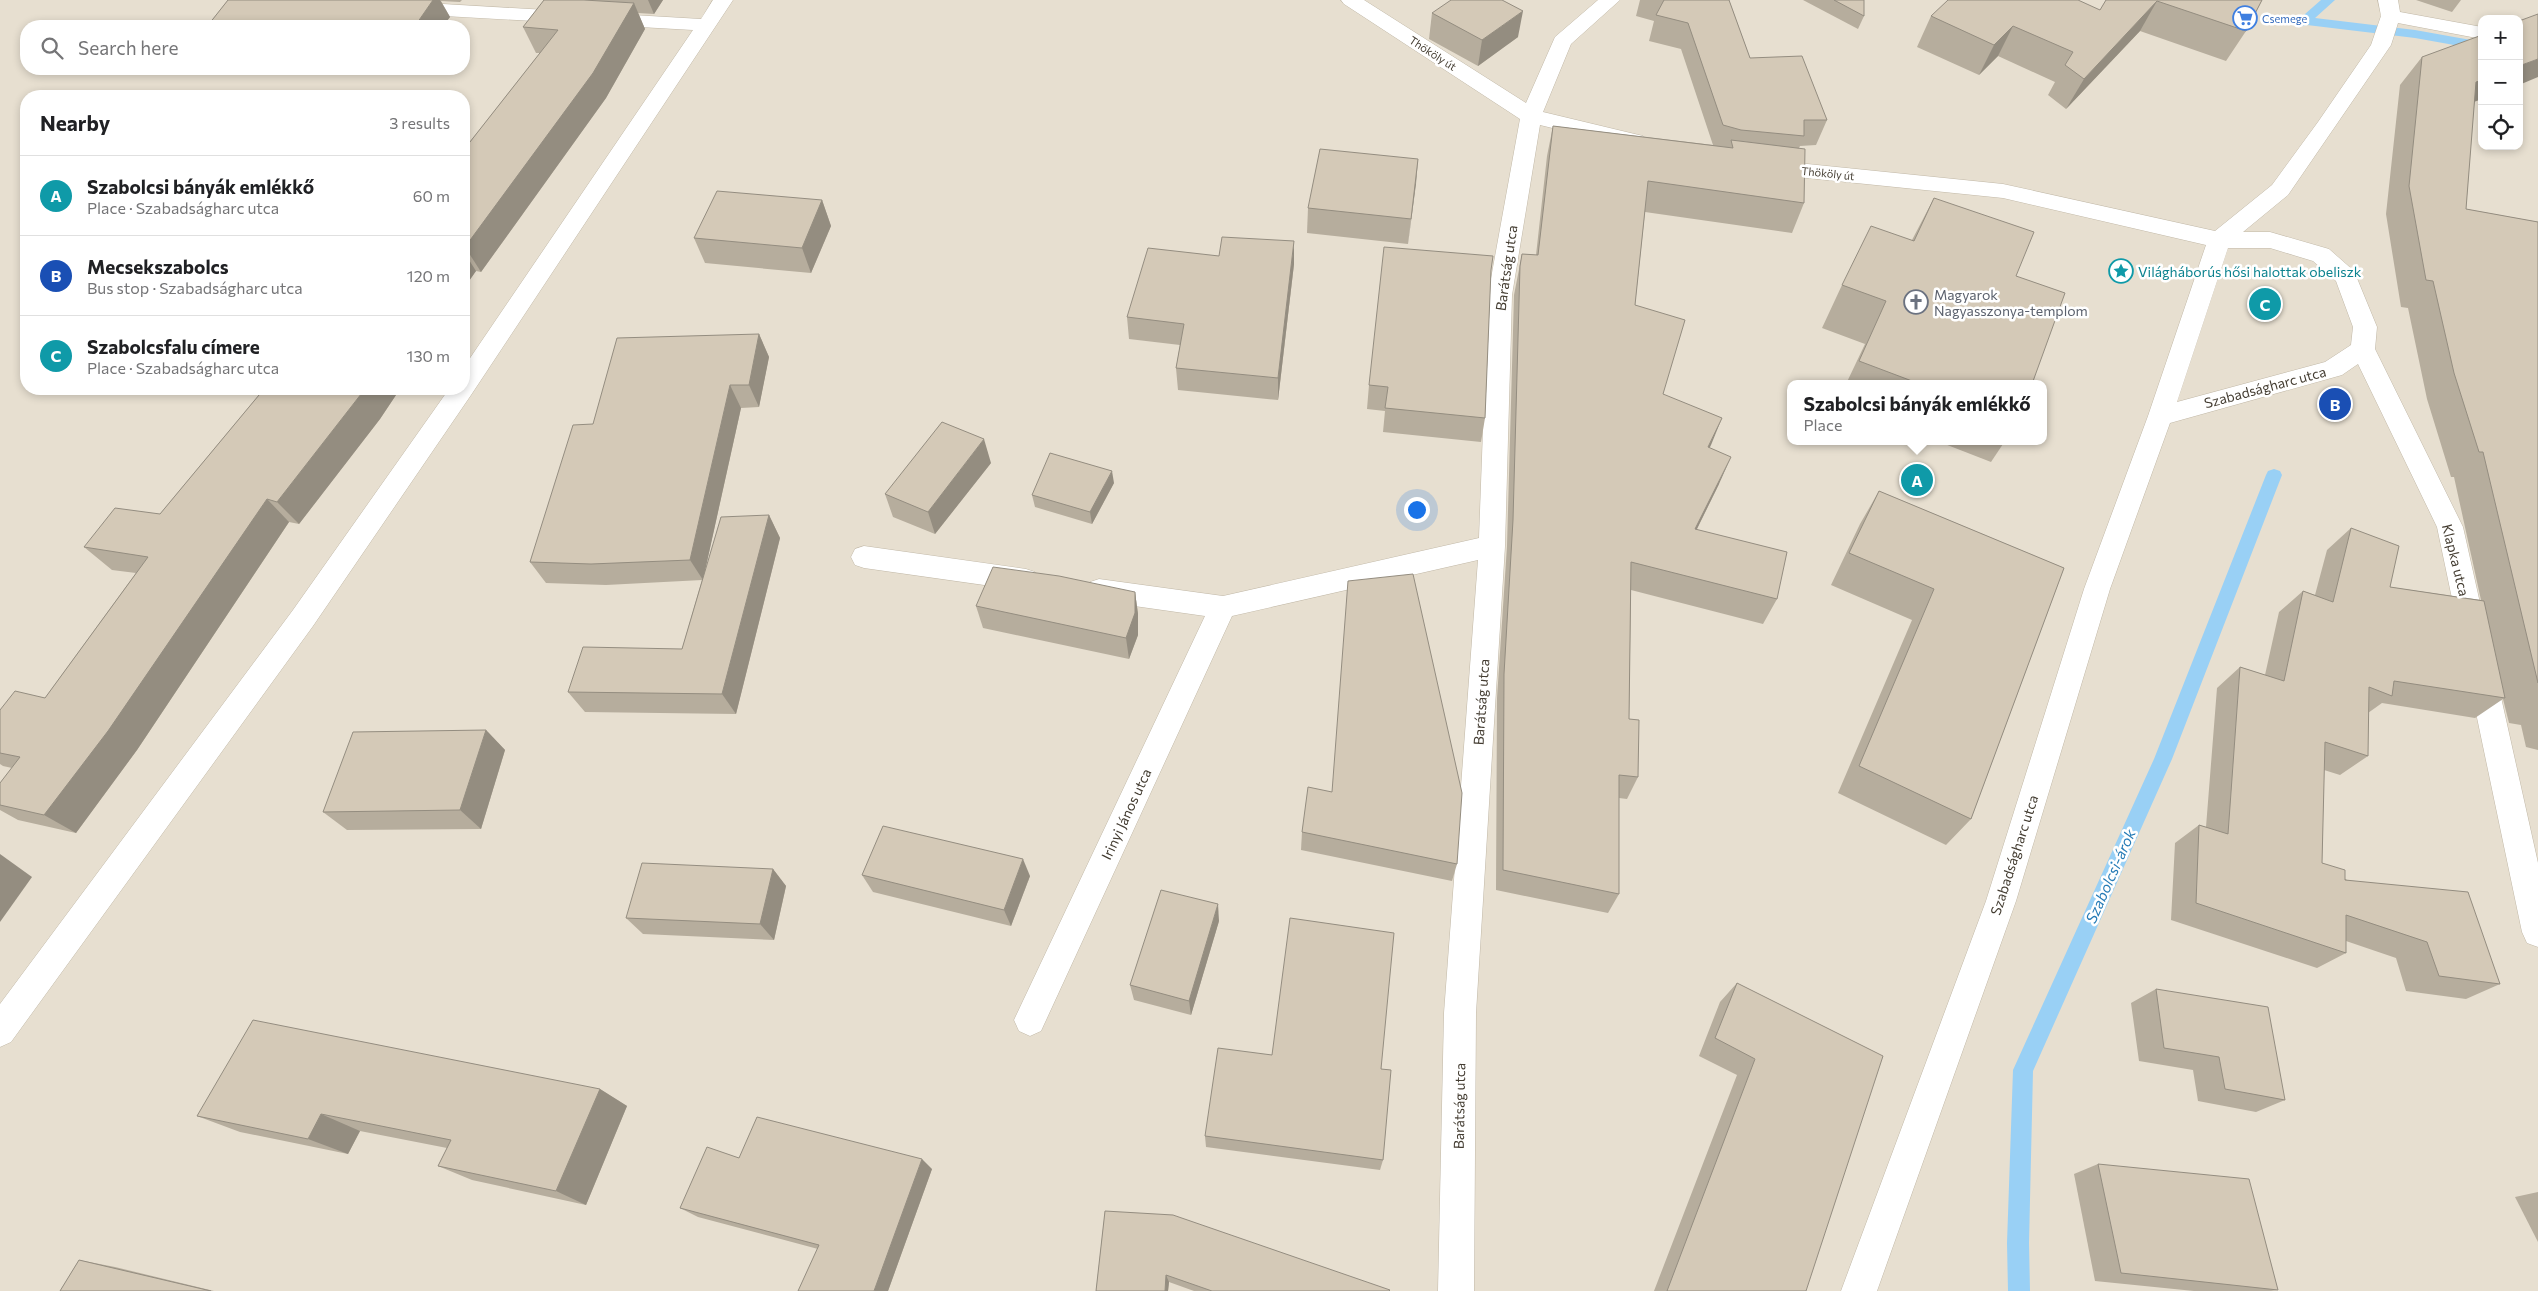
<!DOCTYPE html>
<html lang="en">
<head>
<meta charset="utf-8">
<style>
	body { margin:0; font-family:Commissioner,sans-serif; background:#f6f6f6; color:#202124 }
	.controls { position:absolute; right:15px; top:15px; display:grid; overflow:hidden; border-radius:10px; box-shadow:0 2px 8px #0003 }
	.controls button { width:45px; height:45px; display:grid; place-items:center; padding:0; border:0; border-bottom:1px solid #e0e0e0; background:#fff; color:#202124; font:25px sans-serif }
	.you { position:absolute; left:1416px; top:509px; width:18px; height:18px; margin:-12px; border:4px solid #fff; border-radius:50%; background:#1a73e8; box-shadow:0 0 0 8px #1a73e833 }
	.badge { display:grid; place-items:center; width:32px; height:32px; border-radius:50%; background:#ea580c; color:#fff; font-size:16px; font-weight:700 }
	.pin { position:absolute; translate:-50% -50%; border:2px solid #fff; box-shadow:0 1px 5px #0006 }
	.popup { position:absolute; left:1787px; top:380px; width:260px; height:65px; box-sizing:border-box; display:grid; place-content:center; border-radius:10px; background:#fff; filter:drop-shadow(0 1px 4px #0005); font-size:16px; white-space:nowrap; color:#757577 }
	.popup b { font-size:19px; color:#202124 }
	.popup::after { content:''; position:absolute; left:50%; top:100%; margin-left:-10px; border:10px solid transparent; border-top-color:#fff }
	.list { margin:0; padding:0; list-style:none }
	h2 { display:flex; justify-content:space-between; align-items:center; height:65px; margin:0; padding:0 20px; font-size:21px }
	h2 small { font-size:16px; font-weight:400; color:#757577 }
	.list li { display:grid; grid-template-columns:32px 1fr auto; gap:15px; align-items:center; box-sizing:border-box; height:80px; padding:0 20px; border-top:1px solid #e0e0e0 }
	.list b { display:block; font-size:19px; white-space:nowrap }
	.list p { margin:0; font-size:16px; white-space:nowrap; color:#757577 }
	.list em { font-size:16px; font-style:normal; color:#757577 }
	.icon { flex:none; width:28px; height:28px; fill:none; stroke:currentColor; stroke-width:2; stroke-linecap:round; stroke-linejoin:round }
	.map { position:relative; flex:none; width:2538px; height:1291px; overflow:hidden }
	.search { position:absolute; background:#fff; box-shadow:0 2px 8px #0003; left:20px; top:20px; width:450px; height:55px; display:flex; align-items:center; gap:12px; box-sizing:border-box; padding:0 18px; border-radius:20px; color:#757577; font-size:19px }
	.panel { position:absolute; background:#fff; box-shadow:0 2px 8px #0003; left:20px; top:90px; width:450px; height:305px; border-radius:20px }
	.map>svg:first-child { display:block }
	.residential { fill:#e7dfd0; fill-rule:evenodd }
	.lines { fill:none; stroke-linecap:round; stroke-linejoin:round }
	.stream { fill:#99d0f5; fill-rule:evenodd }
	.minor-casing { stroke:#c1b8a7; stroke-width:1 }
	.minor { fill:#fff; fill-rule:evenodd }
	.wall { fill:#b6ad9d }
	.shaded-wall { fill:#948d80 }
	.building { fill:#d4c9b7; stroke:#948d80 }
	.labels { text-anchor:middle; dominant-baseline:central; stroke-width:5; stroke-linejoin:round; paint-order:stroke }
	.far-shop-label { font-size:11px; fill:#366cbe; stroke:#fff; text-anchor:start }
	.far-street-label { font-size:11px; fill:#443d32; stroke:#fff }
	.street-label { font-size:14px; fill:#443d32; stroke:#fff }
	.culture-label { font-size:14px; fill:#0d838f; stroke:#fff; text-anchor:start }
	.worship-label { font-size:14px; fill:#5b616d; stroke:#fff; text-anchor:start }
	.water-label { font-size:15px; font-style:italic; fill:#257bb6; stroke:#fff }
</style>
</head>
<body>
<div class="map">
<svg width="2538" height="1291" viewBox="0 0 2538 1291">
	<rect width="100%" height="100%" fill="#f2ede2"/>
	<path class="residential" d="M0,0H2538V1291H0ZM2482,19H2519V146H2482ZM26,26H464V69H26ZM26,96H464V389H26ZM1791,384H2043V441H1791Z"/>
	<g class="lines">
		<g class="stream">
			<polygon points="2321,0 2335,0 2315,18 2415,30 2482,42 2482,50 2415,38 2307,25 2297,27 2295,24 2297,21"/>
			<polygon points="2274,469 2280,471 2282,475 2172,759 2033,1071 2029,1243 2030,1291 2008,1291 2007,1243 2013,1070 2154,759 2266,475 2268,471"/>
		</g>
		<g class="minor-casing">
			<g id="minor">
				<polygon points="713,0 733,0 471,395 313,626 11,1042 0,1047 0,1004 293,610 449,389 464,389 464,367 693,30 409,14 402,12 399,8 402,4 409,2 701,19"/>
				<polygon points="1341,0 1364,0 1526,103 1555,37 1598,0 1620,0 1571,44 1543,112 1643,136 1646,141 1643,146 1635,148 1540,125 1512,295 1505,546 1476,1013 1474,1291 1438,1291 1444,1013 1478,560 1232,616 1041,1031 1030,1036 1019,1031 1014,1020 1205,616 1099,601 1090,598 1086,590 1090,582 1099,579 1223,596 1479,538 1488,295 1520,119 1344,4"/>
				<path d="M2378,0H2398L2400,12L2482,27V39L2398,23L2391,45L2288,195L2243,232H2270L2329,249L2354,271L2377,327L2375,349L2463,527L2538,863V947L2527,943L2522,932L2437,527L2358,364L2342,375L2170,423L2110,589L2016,901L1877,1291H1841L1986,901L2084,589L2148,416L2206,245L2003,198L1768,174L1760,172L1757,167L1760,162L1768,160L2003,184L2215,231L2272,185L2318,122L2371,45L2381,16ZM2228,248H2270L2313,261L2336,281L2353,327L2351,345L2325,362L2177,402Z"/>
				<polygon points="864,546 1026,569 1035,572 1039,580 1035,588 1026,591 864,568 855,565 851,557 855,549"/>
			</g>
		</g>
		<use href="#minor" class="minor"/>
	</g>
	<g class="wall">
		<polygon points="228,0 462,0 460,2 441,1 450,17 443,26 210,26 209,24"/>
		<polygon points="544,0 663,0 654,14 638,13 645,29 606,98 481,272 476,271 464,288 464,146 466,147 540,53 536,53 523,27"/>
		<polygon points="1640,0 1729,0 1750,58 1827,120 1816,145 1800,146 1799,148 1804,203 1792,233 1645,212 1635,305 1663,394 1710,448 1719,484 1697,529 1777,599 1763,624 1631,590 1629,719 1638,777 1627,799 1619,798 1619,894 1608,913 1496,890 1497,698 1507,546 1514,295 1522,254 1536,255 1547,156 1553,126 1713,145 1681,49 1649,41 1654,21 1636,16"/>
		<polygon points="1803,0 1864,0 1864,16 1858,29"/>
		<polygon points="2106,0 2262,0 2246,31 2226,61 2140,31 2066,109 2048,95 2055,82 1998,56 1979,75 1917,47 1931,16 2100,10"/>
		<polygon points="2416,0 2461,0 2452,12"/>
		<polygon points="1432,13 1518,37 1478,66 1429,39"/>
		<polygon points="2422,57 2474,102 2466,209 2538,222 2538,750 2526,747 2521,725 2509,723 2503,699 2475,718 2382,703 2368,713 2368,756 2340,775 2324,770 2322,863 2500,984 2466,999 2406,991 2396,958 2346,941 2346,953 2317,968 2171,920 2175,843 2199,825 2206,827 2217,688 2240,667 2265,675 2279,612 2303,591 2315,595 2327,550 2351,528 2390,587 2481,600 2454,477 2451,477 2427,399 2408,308 2401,307 2386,214 2400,85"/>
		<polygon points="1418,159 1408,244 1307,233 1308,208"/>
		<polygon points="1934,198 2016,276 2032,384 1846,384 1865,344 1822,328 1842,285 1912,240"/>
		<polygon points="822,200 831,226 811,273 705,263 694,238"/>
		<polygon points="1219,256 1294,264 1278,400 1178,390 1176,368 1180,345 1129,339 1127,317"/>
		<polygon points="1491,270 1485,418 1481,442 1383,432 1385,411 1367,409 1369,385"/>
		<polygon points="759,334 769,357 759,407 741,408 705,570 769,515 780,538 736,714 585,712 568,692 682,649 702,580 606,585 546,583 530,562 593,424"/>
		<polygon points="264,389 400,389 380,419 299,524 289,522 137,750 76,833 18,820 0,810 0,783 12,768 3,766 0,764 0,710 45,698 136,573 112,570 84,547 160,514"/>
		<polygon points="1937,441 2005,441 1991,462"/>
		<polygon points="991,463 935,534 893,517 885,494"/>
		<polygon points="1114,483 1092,524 1035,507 1032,495"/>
		<polygon points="1879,491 2064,568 1971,819 1946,845 1838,793 1912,620 1831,585 1860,524"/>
		<polygon points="1135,592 1138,614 1138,635 1129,659 983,628 976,606"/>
		<polygon points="486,730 505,750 481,829 347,830 323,812"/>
		<polygon points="1331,792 1457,864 1452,881 1301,850 1302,832"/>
		<polygon points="773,869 786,886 774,940 643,934 626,918"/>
		<polygon points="862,875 1030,876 1011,926 873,892"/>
		<polygon points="1219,921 1191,1015 1134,1000 1130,985"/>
		<polygon points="1737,983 1806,1291 1654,1291 1737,1075 1699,1056 1720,1002"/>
		<polygon points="2156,989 2285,1100 2256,1112 2198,1101 2193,1070 2139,1061 2131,1003"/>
		<polygon points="1381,1069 1383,1160 1380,1170 1206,1147 1205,1136"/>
		<polygon points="600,1089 627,1106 586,1205 472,1180 438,1166 447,1148 360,1131 348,1154 240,1132 197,1116"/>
		<polygon points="739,1158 932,1169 888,1291 798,1291 818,1249 698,1217 680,1208"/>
		<polygon points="2098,1164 2278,1290 2271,1291 2194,1291 2095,1281 2074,1174"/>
		<polygon points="2538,1192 2538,1242 2515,1197"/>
		<polygon points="1105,1211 1389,1291 1194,1291 1169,1282 1168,1291 1096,1291"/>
		<polygon points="79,1260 115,1267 214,1291 60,1291"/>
	</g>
	<g class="shaded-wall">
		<polygon points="433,0 440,0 450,17 443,26 415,26"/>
		<polygon points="648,0 663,0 654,14"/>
		<polygon points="2157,1 2140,31 2066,109 2084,79"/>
		<polygon points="634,3 645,29 606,98 481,272 465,247"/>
		<polygon points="1523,11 1518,37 1478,66 1482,40"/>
		<polygon points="2013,26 1998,56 1979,75 1994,45"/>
		<polygon points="2538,59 2538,77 2519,85 2519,66"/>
		<polygon points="2482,80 2482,99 2452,110 2476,82"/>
		<polygon points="1418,159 1416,184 1408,244 1411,219"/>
		<polygon points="822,200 831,226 811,273 802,248"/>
		<polygon points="1294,241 1294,264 1278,400 1278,378"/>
		<polygon points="464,252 476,271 464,288"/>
		<polygon points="759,334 769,357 759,407 749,385"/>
		<polygon points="730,385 741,408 703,580 690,560"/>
		<polygon points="365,389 400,389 380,419 299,524 277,502"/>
		<polygon points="1722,418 1711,445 1697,474 1708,447"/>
		<polygon points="984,439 991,463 935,534 928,512"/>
		<polygon points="1731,457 1719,484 1684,555 1695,529"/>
		<polygon points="1112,471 1114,483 1092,524 1090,512"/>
		<polygon points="267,499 289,522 137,750 76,833 44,815"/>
		<polygon points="769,515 780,538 736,714 722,694"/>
		<polygon points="1135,592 1138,614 1138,635 1129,659 1126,638"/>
		<polygon points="486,730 505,750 481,829 460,810"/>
		<polygon points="0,854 32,877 0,922"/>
		<polygon points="1023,859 1030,876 1011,926 1004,910"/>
		<polygon points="773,869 786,886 774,940 760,924"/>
		<polygon points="1218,904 1219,921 1191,1015 1189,1001"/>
		<polygon points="600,1089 627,1106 586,1205 556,1191"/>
		<polygon points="321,1114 360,1131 348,1154 308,1139"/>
		<polygon points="922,1159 932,1169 888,1291 874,1291"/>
		<polygon points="1166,1275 1169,1282 1168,1291 1165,1291"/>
	</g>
	<g class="building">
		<polygon points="228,0 433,0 415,26 392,24 391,26 252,26 209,24"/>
		<polygon points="544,0 584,0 634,3 593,73 465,247 464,247 464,146 466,147 558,30 523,27"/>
		<polygon points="1451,0 1502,0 1523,11 1482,40 1432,13"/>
		<polygon points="1664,0 1729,0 1750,58 1802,56 1827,120 1804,120 1804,136 1741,130 1723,125 1688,23 1656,15"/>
		<polygon points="1834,0 1864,0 1864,16"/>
		<polygon points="1948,0 2078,0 2100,10 2106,0 2262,0 2246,31 2157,1 2084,79 2065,65 2073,52 2013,26 1994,45 1931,16"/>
		<polygon points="2538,14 2538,59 2519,66 2519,21"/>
		<polygon points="2482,35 2482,80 2476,82 2466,209 2538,222 2538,683 2483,452 2479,452 2454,373 2433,281 2426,280 2409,186 2422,57"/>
		<polygon points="1553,126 1733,148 1731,140 1805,149 1804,203 1648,181 1635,305 1685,320 1663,394 1722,418 1708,447 1731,457 1695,529 1787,552 1777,599 1631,562 1629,719 1639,720 1638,777 1619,775 1619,894 1503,870 1504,674 1513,520 1520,266 1522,254 1538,255"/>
		<polygon points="1320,149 1418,159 1411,219 1308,208"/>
		<polygon points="717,191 822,200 802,248 694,238"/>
		<polygon points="1934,198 2034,232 2016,276 2065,293 2032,384 1920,384 1859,361 1886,301 1842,285 1871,226 1914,241"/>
		<polygon points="1222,237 1294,241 1278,378 1176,368 1184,324 1127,317 1148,248 1219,256"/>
		<polygon points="1384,247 1493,256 1491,270 1485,418 1385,408 1388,387 1369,385"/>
		<polygon points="759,334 749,385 730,385 690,560 591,564 530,562 573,425 593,424 617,338"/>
		<polygon points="264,389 365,389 277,502 267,499 108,731 44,815 0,805 0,783 20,757 0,753 0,710 15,691 45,698 148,557 84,547 115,508 160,514"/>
		<polygon points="942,422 984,439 928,512 885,494"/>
		<polygon points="1050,453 1112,471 1090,512 1032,495"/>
		<polygon points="1879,491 2064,568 1971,819 1859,766 1934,589 1849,553"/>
		<polygon points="769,515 722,694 568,692 583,647 682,649 721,517"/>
		<polygon points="2351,528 2399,546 2390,587 2484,601 2505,698 2394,681 2392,696 2369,687 2368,756 2325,742 2322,863 2345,870 2345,880 2468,892 2500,984 2439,976 2427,942 2346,915 2346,953 2196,903 2199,825 2228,834 2240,667 2284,681 2303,591 2333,602"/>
		<polygon points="993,567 1059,576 1135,592 1135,613 1126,638 976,606"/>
		<polygon points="1413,574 1462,793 1457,864 1302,832 1308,787 1332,792 1348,581"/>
		<polygon points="486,730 460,810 323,812 353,732"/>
		<polygon points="883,826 1023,859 1004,910 862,875"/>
		<polygon points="642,863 773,869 760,924 626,918"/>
		<polygon points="1161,890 1218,904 1189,1001 1130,985"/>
		<polygon points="1290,918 1394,933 1381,1069 1391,1070 1383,1160 1205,1136 1218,1048 1272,1055"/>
		<polygon points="1737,983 1883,1056 1806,1291 1667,1291 1755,1059 1715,1038"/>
		<polygon points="2156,989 2268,1007 2285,1100 2225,1089 2219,1057 2164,1048"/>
		<polygon points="253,1020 600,1089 556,1191 438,1166 451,1140 321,1114 308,1139 197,1116"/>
		<polygon points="757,1117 922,1159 874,1291 798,1291 819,1245 680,1208 707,1147 739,1158"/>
		<polygon points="2098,1164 2249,1179 2278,1290 2121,1273"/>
		<polygon points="1105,1211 1173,1215 1390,1290 1389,1291 1212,1291 1166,1275 1165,1291 1096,1291"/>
		<polygon points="79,1260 211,1291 60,1291"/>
	</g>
	<defs>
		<g id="supermarket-ring" transform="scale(1.25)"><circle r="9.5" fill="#fff" stroke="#3f7fe0" stroke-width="1.5"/><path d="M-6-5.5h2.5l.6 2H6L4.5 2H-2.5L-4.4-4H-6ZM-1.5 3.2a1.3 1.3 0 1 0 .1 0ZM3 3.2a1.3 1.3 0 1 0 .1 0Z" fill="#3f7fe0"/></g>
		<g id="sight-ring" transform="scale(1.25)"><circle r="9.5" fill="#fff" stroke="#0f9aa8" stroke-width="1.5"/><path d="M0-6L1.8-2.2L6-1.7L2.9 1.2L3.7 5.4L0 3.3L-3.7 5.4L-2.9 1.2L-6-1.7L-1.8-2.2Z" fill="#0f9aa8"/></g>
		<g id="church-ring" transform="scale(1.25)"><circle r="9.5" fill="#fff" stroke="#6b7280" stroke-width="1.5"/><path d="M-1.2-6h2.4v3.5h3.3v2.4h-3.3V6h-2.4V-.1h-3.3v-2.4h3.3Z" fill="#6b7280"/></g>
	</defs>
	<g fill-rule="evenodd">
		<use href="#supermarket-ring" x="2245" y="18"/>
		<use href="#sight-ring" x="2121" y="271"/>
		<use href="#church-ring" x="1916" y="302"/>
	</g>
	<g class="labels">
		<g class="far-shop-label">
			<text x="2262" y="18">Csemege</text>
		</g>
		<g class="far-street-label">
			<text transform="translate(1433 53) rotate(33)">Thököly út</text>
			<text transform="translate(1828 173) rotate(6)">Thököly út</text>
		</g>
		<g class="street-label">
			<text transform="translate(1506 268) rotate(-82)">Barátság utca</text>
			<text transform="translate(2265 387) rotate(-15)">Szabadságharc utca</text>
			<text transform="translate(2456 560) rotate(76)">Klapka utca</text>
			<text transform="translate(1481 702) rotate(-86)">Barátság utca</text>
			<text transform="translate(1126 814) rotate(-65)">Irinyi János utca</text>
			<text transform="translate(2014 855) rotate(-72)">Szabadságharc utca</text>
			<text transform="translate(1459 1106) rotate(-89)">Barátság utca</text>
		</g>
		<g class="culture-label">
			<text x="2138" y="271">Világháborús hősi halottak obeliszk</text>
		</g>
		<g class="worship-label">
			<text x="1934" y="294">Magyarok<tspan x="1934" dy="16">Nagyasszonya-templom</tspan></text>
		</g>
		<g class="water-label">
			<text transform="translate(2110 876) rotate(-66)">Szabolcsi-árok</text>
		</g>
	</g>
</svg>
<div class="controls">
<button>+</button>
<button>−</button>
<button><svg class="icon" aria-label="locate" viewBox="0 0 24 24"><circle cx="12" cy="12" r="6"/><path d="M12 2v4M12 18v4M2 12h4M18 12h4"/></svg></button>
</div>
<div class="you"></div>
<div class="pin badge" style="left:1917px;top:480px;background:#0f9aa8">A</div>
<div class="popup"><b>Szabolcsi bányák emlékkő</b>Place</div>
<div class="pin badge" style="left:2335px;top:404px;background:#1a4fb4">B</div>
<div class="pin badge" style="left:2265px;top:304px;background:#0f9aa8">C</div>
<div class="search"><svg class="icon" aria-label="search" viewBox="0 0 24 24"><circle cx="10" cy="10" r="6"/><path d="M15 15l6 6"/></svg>Search here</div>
<section class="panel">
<h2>Nearby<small>3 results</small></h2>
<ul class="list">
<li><span class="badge" style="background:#0f9aa8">A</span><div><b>Szabolcsi bányák emlékkő</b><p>Place · Szabadságharc utca</p></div><em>60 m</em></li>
<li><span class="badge" style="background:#1a4fb4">B</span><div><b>Mecsekszabolcs</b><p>Bus stop · Szabadságharc utca</p></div><em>120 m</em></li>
<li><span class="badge" style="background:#0f9aa8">C</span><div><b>Szabolcsfalu címere</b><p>Place · Szabadságharc utca</p></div><em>130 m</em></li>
</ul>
</section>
</div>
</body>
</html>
